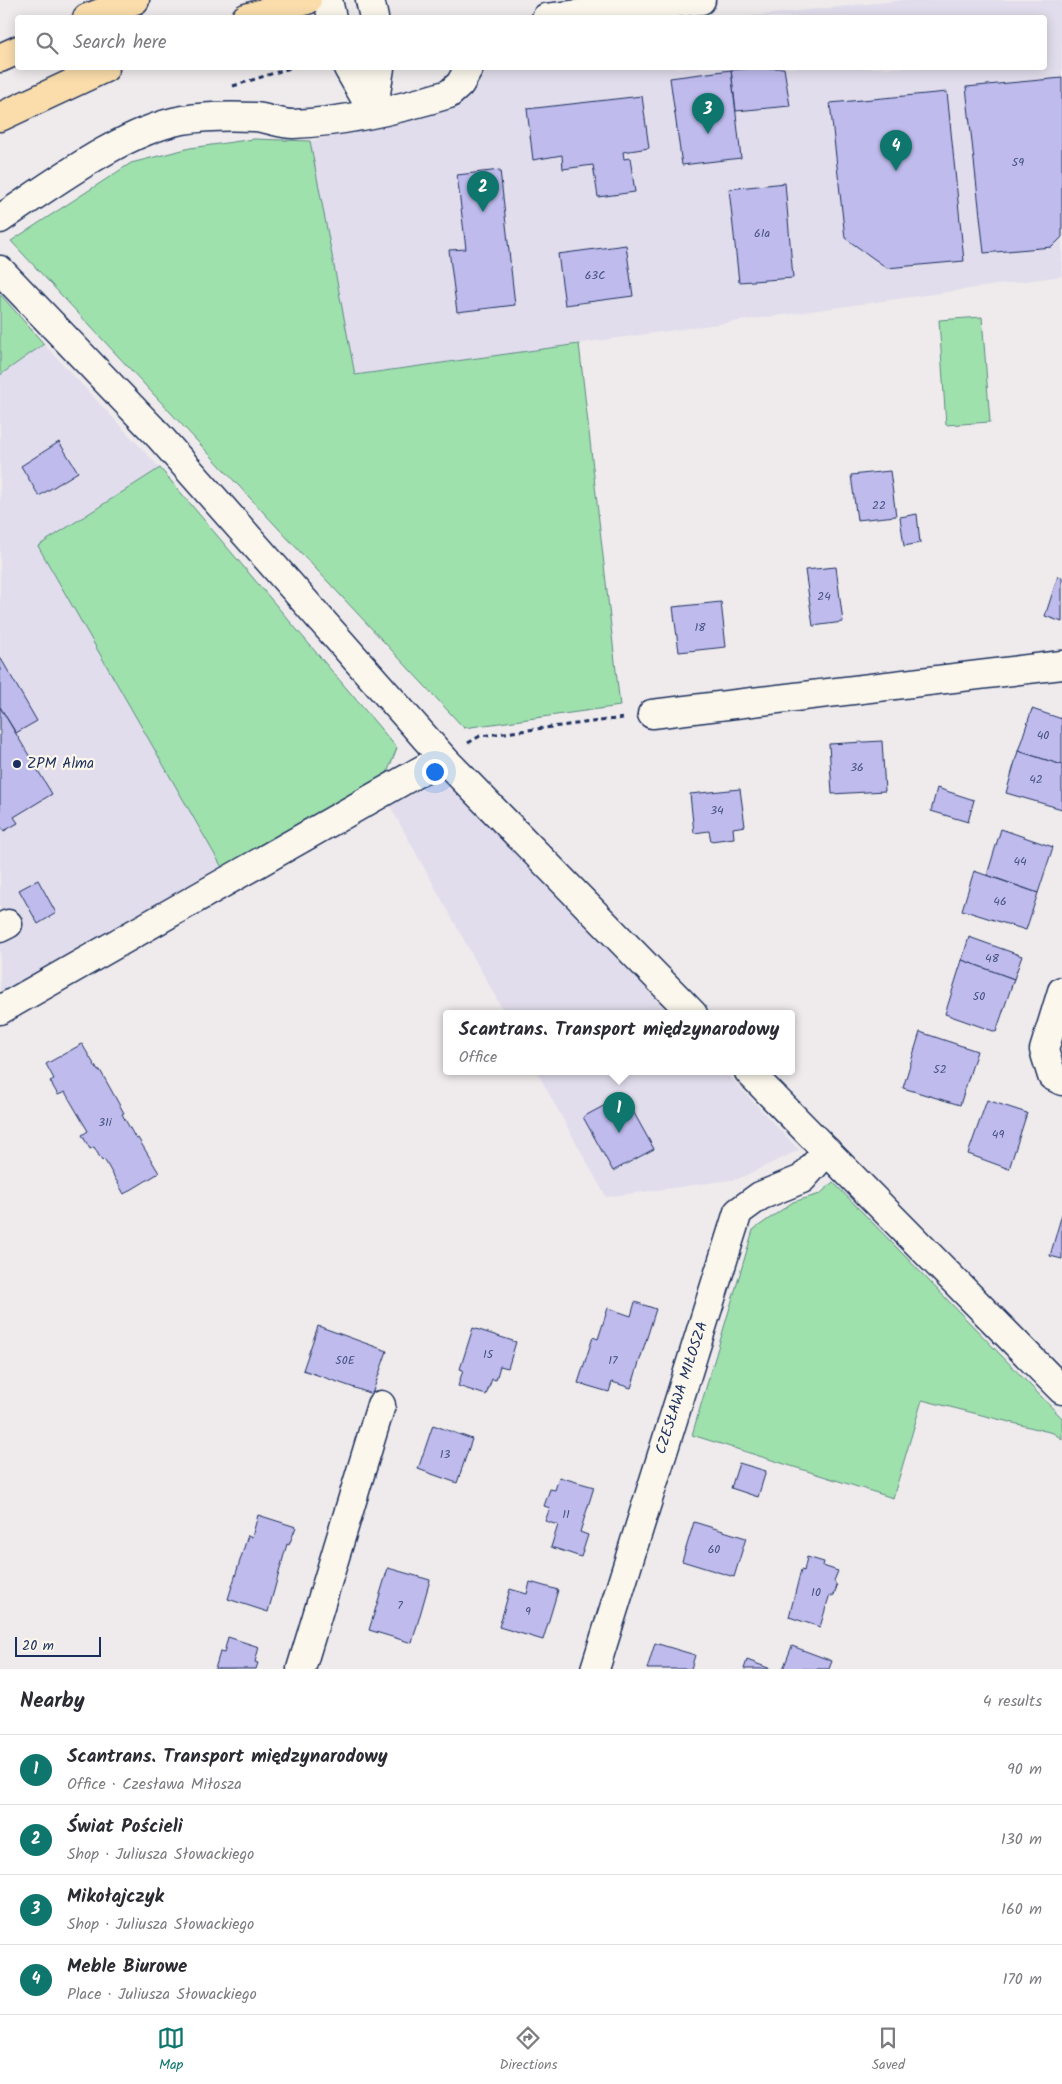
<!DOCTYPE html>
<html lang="en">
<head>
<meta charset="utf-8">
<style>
	body { margin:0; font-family:Kalam,sans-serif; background:#f7f7f7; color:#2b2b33 }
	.scale { position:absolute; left:15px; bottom:12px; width:86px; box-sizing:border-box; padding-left:5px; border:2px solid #1b2f5e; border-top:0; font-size:14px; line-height:18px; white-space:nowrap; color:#1b2f5e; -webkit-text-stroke:4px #fbf7ec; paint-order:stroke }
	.you { position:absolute; left:434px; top:771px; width:18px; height:18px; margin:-12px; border:4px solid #fff; border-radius:50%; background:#1a73e8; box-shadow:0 0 0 8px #1a73e833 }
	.badge { display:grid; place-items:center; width:32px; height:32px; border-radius:50%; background:#0f766e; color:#fff; font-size:16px; font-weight:700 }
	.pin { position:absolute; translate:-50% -41px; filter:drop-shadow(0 1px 2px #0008) }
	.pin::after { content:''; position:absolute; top:26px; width:18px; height:15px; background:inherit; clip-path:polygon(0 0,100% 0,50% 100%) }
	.popup { position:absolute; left:443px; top:1010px; width:352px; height:65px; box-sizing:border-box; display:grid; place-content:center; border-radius:5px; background:#fff; filter:drop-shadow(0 1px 4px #0005); font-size:16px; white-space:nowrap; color:#7c7c81 }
	.popup b { font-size:19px; color:#2b2b33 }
	.popup::after { content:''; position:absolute; left:50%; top:100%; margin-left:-10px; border:10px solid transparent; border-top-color:#fff }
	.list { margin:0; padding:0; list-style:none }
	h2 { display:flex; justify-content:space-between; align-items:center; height:65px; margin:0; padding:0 20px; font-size:21px }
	h2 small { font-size:16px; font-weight:400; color:#7c7c81 }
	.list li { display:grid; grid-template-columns:32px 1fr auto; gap:15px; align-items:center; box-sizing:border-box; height:70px; padding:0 20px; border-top:1px solid #e1e1e2 }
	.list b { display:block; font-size:19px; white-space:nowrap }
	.list p { margin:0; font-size:16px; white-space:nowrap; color:#7c7c81 }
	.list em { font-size:16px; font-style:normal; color:#7c7c81 }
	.icon { flex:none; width:28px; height:28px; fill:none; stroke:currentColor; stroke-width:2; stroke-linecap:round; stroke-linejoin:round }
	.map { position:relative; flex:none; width:1062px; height:1669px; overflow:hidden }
	.search { position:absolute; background:#fff; box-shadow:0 2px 12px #0003; left:15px; right:15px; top:15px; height:55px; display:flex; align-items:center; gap:12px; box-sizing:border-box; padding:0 18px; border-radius:5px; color:#7c7c81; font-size:19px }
	.sheet { height:345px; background:#fff }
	nav { display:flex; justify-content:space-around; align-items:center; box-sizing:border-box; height:70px; border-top:1px solid #e1e1e2; background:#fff; font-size:14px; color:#7c7c81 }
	nav a { display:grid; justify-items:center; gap:2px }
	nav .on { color:#0f766e }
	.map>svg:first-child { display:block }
	.built { fill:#e1ddec }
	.green { fill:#9fe1ac; stroke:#5d8885 }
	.building { fill:#bfbbed; stroke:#1b2f5e }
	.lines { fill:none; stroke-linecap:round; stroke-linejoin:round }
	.minor-casing { stroke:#1b2f5e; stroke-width:31 }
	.major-casing { stroke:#1b2f5e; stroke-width:31 }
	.path { stroke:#1b2f5e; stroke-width:3; stroke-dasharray:5 4; stroke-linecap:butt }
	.minor { stroke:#fbf7ec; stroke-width:28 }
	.major { stroke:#faddab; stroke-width:28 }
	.poi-dot { fill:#1b2f5e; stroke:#fbf7ec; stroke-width:2 }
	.labels { text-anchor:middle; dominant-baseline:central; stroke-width:4.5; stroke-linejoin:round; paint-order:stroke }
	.number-label { font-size:12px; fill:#445282 }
	.poi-label { font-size:15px; fill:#1b2f5e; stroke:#fbf7ec; text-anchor:start }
	.street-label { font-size:15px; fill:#1b2f5e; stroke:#fbf7ec }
</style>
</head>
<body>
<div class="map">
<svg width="1062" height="1669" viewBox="0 0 1062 1669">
	<rect width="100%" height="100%" fill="#efebec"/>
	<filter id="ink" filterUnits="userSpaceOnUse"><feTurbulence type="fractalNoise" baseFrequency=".02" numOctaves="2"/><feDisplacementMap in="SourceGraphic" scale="10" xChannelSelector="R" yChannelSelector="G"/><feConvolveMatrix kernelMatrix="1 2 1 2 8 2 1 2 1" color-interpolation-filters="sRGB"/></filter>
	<g filter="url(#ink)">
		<g class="built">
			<polygon points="904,0 1062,0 1062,276 354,375 310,141 443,110 467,99 488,68 1044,68 1044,18 742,17"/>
			<polygon points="44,344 160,468 38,546 223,869 0,993 0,375"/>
			<polygon points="444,777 670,1014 505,1014 390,806"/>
			<polygon points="537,1072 725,1072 799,1150 738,1179 606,1197"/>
		</g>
		<g class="green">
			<polygon points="254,139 310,141 355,375 579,344 620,706 464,728 11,241 131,163 190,148"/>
			<polygon points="0,294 44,344 0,375"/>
			<polygon points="982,317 990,422 946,425 939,320"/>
			<polygon points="160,468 397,748 387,773 223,869 38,546"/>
			<polygon points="833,1182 1062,1418 1062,1439 1053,1433 922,1400 893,1498 692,1435 753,1230 793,1202 820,1194"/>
		</g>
		<g class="building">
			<polygon points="754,68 784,68 790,106 736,111 731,70"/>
			<polygon points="731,70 741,158 682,165 670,78"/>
			<polygon points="1062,78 1062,237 1052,247 984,253 966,87"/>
			<polygon points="947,92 964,261 887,268 845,238 830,103"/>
			<polygon points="642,96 649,148 623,152 624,159 630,158 635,192 598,197 593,165 563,169 562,155 533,160 527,109"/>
			<polygon points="500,170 515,305 457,312 449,250 466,249 457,175"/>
			<polygon points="785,183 793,278 739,282 729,189"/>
			<polygon points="626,245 633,296 565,305 558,254"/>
			<polygon points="59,442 78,472 39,496 21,466"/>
			<polygon points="890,471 896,516 857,520 851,475"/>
			<polygon points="917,514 920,543 904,546 900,517"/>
			<polygon points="836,567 843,622 813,626 805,570"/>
			<polygon points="1058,576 1062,577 1062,622 1045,616"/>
			<polygon points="721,602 726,647 679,652 673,607"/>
			<polygon points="0,657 37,721 16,733 0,707"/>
			<polygon points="0,707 52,794 14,817 18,823 4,831 0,826"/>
			<polygon points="1032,709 1062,719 1062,765 1018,751"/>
			<polygon points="882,741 885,791 832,794 829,744"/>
			<polygon points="1018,751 1062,765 1062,809 1006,793"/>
			<polygon points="937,788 974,800 968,822 931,811"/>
			<polygon points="740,789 745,826 733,828 734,838 711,841 709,831 694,833 690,794"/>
			<polygon points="1001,829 1053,847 1038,893 987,875"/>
			<polygon points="974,871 1038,893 1026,930 962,910"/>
			<polygon points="38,880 56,913 38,924 19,890"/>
			<polygon points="969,937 1022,956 1014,979 962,960"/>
			<polygon points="962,960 1014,979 996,1032 945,1014"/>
			<polygon points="920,1032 977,1051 960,1105 903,1088"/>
			<polygon points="82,1044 98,1071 100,1070 124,1113 122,1114 136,1139 138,1138 159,1173 124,1194 104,1159 102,1161 94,1147 90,1149 82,1135 88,1131 65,1092 58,1095 50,1081 54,1079 46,1064"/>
			<polygon points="624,1095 654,1149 613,1171 583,1117"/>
			<polygon points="987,1100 1027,1113 1009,1169 968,1154"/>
			<polygon points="1062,1214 1062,1259 1050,1256"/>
			<polygon points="635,1302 656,1309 631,1388 612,1382 609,1392 578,1383 593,1337 598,1339 608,1308 631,1316"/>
			<polygon points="318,1326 387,1351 372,1394 303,1370"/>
			<polygon points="473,1328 516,1342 508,1368 500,1366 496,1380 492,1379 486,1395 458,1386 463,1370 460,1369"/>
			<polygon points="433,1425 472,1439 457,1483 418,1469"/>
			<polygon points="739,1463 766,1471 758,1497 731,1488"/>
			<polygon points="559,1477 594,1487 580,1532 588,1535 581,1557 551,1547 558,1525 545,1521 550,1508 544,1506 550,1489 555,1490"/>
			<polygon points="258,1515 296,1527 289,1545 287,1544 268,1612 228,1599 248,1535 252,1537"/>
			<polygon points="694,1522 746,1538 734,1577 682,1561"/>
			<polygon points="807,1557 824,1562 823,1566 838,1571 834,1581 837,1586 834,1595 829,1597 820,1627 789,1617 801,1570 804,1571"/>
			<polygon points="388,1568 430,1580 412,1643 369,1630"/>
			<polygon points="530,1582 558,1590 543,1640 499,1627 510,1589 527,1594"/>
			<polygon points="228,1637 259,1647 255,1662 258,1663 256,1669 215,1669 220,1652 224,1653"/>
			<polygon points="655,1643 695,1655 691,1669 647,1669"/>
			<polygon points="792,1646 832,1661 829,1669 783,1669"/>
			<polygon points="747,1660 771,1669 744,1669"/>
		</g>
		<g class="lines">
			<g class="minor-casing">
				<g id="minor">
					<polyline points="328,0 332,18"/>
					<polyline points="370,0 374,18"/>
					<polyline points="546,18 701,0"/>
					<polyline points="348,68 373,112"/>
					<polyline points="373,112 380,68"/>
					<path d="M0,219C50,186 124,130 183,120C206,116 232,116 255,117C268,118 280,124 293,124C344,122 400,109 449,94L460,84L469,68"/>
					<polyline points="0,270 159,436 443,758 693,1014"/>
					<polyline points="652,714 1062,665"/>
					<polyline points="0,928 8,924"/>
					<polyline points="1062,991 1044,1050 1052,1076 1062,1081"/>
					<polyline points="0,1010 443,758"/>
					<polyline points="749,1072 1062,1390"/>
					<polyline points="301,1669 381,1405"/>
					<polyline points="595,1669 738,1212 760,1196 802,1179 827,1151"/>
				</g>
			</g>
			<g class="major-casing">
				<g id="major">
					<polyline points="87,18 135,0"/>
					<polyline points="246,18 307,0"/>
					<polyline points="0,58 18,50"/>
					<polyline points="0,117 105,68"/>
				</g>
			</g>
			<g class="path">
				<polyline points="233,86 290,68"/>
				<polyline points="468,743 480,736 624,718"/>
			</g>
			<use href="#minor" class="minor"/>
			<use href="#major" class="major"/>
		</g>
	</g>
	<circle class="poi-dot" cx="17" cy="764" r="5"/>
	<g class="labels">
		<g class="number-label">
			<text x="1018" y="162">59</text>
			<text x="762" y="233">61a</text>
			<text x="595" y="275">63C</text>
			<text x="879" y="505">22</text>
			<text x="824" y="596">24</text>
			<text x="700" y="627">18</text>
			<text x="1043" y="735">40</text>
			<text x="857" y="767">36</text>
			<text x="1036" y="779">42</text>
			<text x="717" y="810">34</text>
			<text x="1020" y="861">44</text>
			<text x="1000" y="901">46</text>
			<text x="992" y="958">48</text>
			<text x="979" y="996">50</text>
			<text x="940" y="1069">52</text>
			<text x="105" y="1122">31i</text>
			<text x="998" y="1134">49</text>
			<text x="488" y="1354">15</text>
			<text x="345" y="1360">50E</text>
			<text x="613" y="1360">17</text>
			<text x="445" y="1454">13</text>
			<text x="566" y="1514">11</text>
			<text x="714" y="1549">60</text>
			<text x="816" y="1592">10</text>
			<text x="400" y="1605">7</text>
			<text x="528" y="1611">9</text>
		</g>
		<g class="poi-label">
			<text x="27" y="764">ZPM Alma</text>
		</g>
		<g class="street-label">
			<text transform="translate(682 1388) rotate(-72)">CZESŁAWA MIŁOSZA</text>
		</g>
	</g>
</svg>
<div class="scale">20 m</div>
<div class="you"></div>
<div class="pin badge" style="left:619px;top:1133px">1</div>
<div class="popup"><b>Scantrans. Transport międzynarodowy</b>Office</div>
<div class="pin badge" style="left:483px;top:212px">2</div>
<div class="pin badge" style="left:708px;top:134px">3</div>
<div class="pin badge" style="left:896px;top:171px">4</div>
<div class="search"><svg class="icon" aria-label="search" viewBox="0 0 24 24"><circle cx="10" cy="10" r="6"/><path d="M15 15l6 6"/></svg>Search here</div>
</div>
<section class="sheet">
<h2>Nearby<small>4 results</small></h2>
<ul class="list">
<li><span class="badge">1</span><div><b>Scantrans. Transport międzynarodowy</b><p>Office · Czesława Miłosza</p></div><em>90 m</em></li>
<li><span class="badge">2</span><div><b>Świat Pościeli</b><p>Shop · Juliusza Słowackiego</p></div><em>130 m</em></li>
<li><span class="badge">3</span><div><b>Mikołajczyk</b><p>Shop · Juliusza Słowackiego</p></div><em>160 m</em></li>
<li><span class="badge">4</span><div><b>Meble Biurowe</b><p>Place · Juliusza Słowackiego</p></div><em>170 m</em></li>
</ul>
</section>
<nav>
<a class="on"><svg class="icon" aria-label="map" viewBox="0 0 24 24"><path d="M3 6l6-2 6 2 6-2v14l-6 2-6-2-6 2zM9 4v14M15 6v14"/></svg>Map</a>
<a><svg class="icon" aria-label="directions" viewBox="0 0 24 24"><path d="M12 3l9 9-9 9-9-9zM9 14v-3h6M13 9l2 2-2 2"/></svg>Directions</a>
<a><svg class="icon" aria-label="saved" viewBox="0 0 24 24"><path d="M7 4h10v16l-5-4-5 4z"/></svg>Saved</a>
</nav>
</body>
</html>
